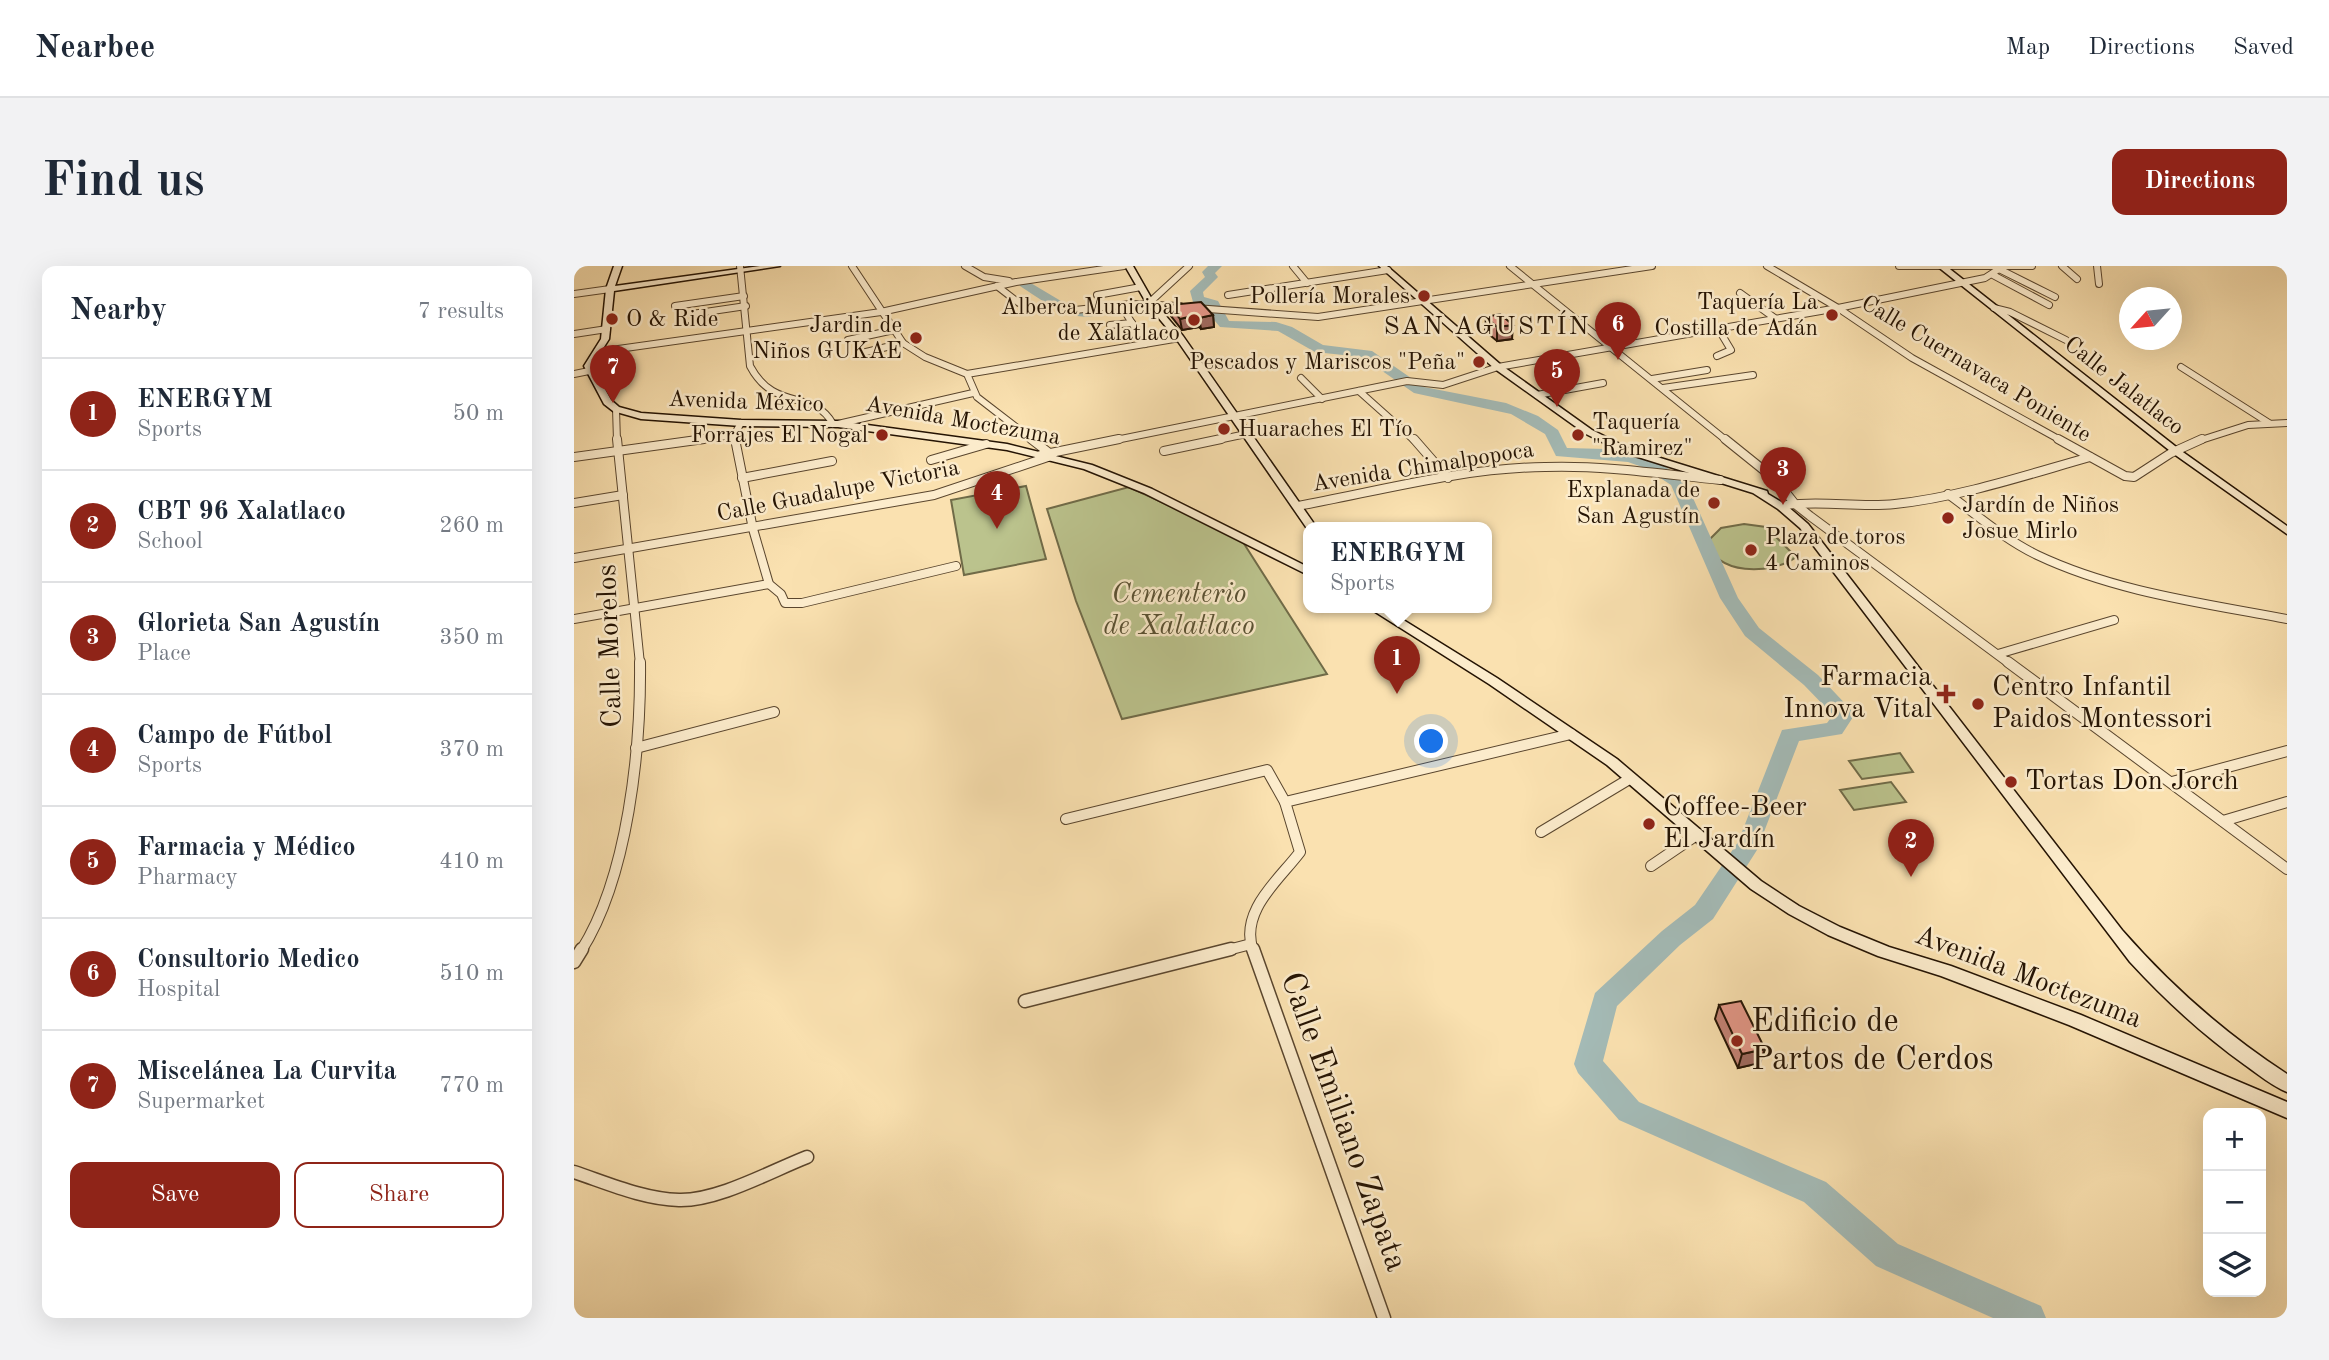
<!DOCTYPE html>
<html lang="en">
<head>
<meta charset="utf-8">
<style>
	body { margin:0; font-family:"Old Standard TT",serif; background:#f2f2f3; color:#1f2937 }
	.controls { position:absolute; right:21px; bottom:21px; display:grid; overflow:hidden; border-radius:14px; box-shadow:0 7px 28px #0002 }
	.controls button { width:63px; height:63px; display:grid; place-items:center; padding:0; border:0; border-bottom:2px solid #e0e1e3; background:#fff; color:#1f2937; font:35px sans-serif }
	.compass { position:absolute; left:1545px; top:21px; width:63px; height:63px; border-radius:50%; background:#fff; box-shadow:0 7px 28px #0002; rotate:243deg }
	.you { position:absolute; left:858px; top:476px; width:24px; height:24px; margin:-18px; border:5px solid #fff; border-radius:50%; background:#1a73e8; box-shadow:0 0 0 10px #1a73e833 }
	.badge { display:grid; place-items:center; width:46px; height:46px; border-radius:50%; background:#8f2418; color:#fff; font-size:23px; font-weight:700 }
	.pin { position:absolute; translate:-50% -58px; filter:drop-shadow(0 2px 4px #0008) }
	.pin::after { content:''; position:absolute; top:37px; width:24px; height:21px; background:inherit; clip-path:polygon(0 0,100% 0,50% 100%) }
	.popup { position:absolute; left:729px; top:256px; width:189px; height:91px; box-sizing:border-box; display:grid; place-content:center; border-radius:14px; background:#fff; filter:drop-shadow(0 2px 5px #0005); font-size:23px; white-space:nowrap; color:#747a83 }
	.popup b { font-size:26px; color:#1f2937 }
	.popup::after { content:''; position:absolute; left:50%; top:100%; margin-left:-14px; border:14px solid transparent; border-top-color:#fff }
	.list { margin:0; padding:0; list-style:none }
	h2 { display:flex; justify-content:space-between; align-items:center; height:91px; margin:0; padding:0 28px; font-size:30px }
	h2 small { font-size:23px; font-weight:400; color:#747a83 }
	.list li { display:grid; grid-template-columns:46px 1fr auto; gap:21px; align-items:center; box-sizing:border-box; height:112px; padding:0 28px; border-top:2px solid #e0e1e3 }
	.list b { display:block; font-size:26px; white-space:nowrap }
	.list p { margin:0; font-size:23px; white-space:nowrap; color:#747a83 }
	.list em { font-size:23px; font-style:normal; color:#747a83 }
	.actions { display:flex; gap:14px; padding:21px 28px }
	.actions a { flex:1; padding:16px 0; border:2px solid #8f2418; border-radius:14px; text-align:center; font-size:24px; color:#8f2418 }
	.actions .main { background:#8f2418; color:#fff }
	.icon { flex:none; width:38px; height:38px; fill:none; stroke:currentColor; stroke-width:2; stroke-linecap:round; stroke-linejoin:round }
	.map { position:relative; flex:none; width:1713px; height:1052px; overflow:hidden; border-radius:14px }
	header { display:flex; align-items:center; gap:42px; box-sizing:border-box; height:98px; padding:0 35px; background:#fff; border-bottom:2px solid #e0e1e3 }
	header strong { font-size:33px }
	nav { display:flex; gap:38px; margin-inline-start:auto; font-size:24px }
	.intro { display:flex; align-items:center; justify-content:space-between; box-sizing:border-box; height:168px; padding:0 42px }
	h1 { margin:0; font-size:49px }
	.button { padding:18px 32px; border-radius:14px; background:#8f2418; color:#fff; font-size:24px; font-weight:700 }
	main { display:flex; gap:42px; padding:0 42px }
	aside { flex:1; background:#fff; border-radius:14px; box-shadow:0 7px 28px #0002 }
	.map>svg:first-child { display:block }
	.green { fill:#bbc38d; stroke:#706b48; stroke-width:2 }
	.lines { fill:none; stroke-linecap:round; stroke-linejoin:round }
	.river { fill:#a4bbb7; fill-rule:evenodd }
	.minor-far3-casing { stroke:#5a462e; stroke-width:8 }
	.minor-far2-casing { stroke:#5a462e; stroke-width:10 }
	.minor-far1-casing { stroke:#5a462e; stroke-width:12 }
	.minor-casing { stroke:#5a462e; stroke-width:15 }
	.secondary-casing { stroke:#241303; stroke-width:3 }
	.minor-far3 { stroke:#fceccc; stroke-width:6 }
	.minor-far2 { stroke:#fceccc; stroke-width:8 }
	.minor-far1 { stroke:#fceccc; stroke-width:10 }
	.minor { stroke:#fceccc; stroke-width:12 }
	.secondary { fill:#fceccc; fill-rule:evenodd }
	.wall { fill:#c48275; stroke:#241303; stroke-width:2 }
	.shaded-wall { fill:#a06a5f; stroke:#241303; stroke-width:2 }
	.building { fill:#e49788; stroke:#241303; stroke-width:2 }
	.poi-dot { fill:#8f2418; stroke:#fceccc; stroke-width:2.5 }
	.labels { text-anchor:middle; dominant-baseline:central; stroke-width:5; stroke-linejoin:round; paint-order:stroke }
	.far-poi-label { font-size:23px; fill:#241303; stroke:#fceccc; text-anchor:end }
	.far-street-label { font-size:23px; fill:#241303; stroke:#fceccc }
	.far-quarter-label { font-size:26px; letter-spacing:2px; fill:#241303; stroke:#fceccc }
	.park-label { font-size:28px; font-style:italic; fill:#595133; stroke:#fceccc }
	.street-label { font-size:28px; fill:#241303; stroke:#fceccc }
	.poi-label { font-size:28px; fill:#241303; stroke:#fceccc; text-anchor:start }
	.near-poi-label { font-size:33px; fill:#241303; stroke:#fceccc; text-anchor:start }
	.near-street-label { font-size:33px; fill:#241303; stroke:#fceccc }
</style>
</head>
<body>
<header>
<strong>Nearbee</strong>
<nav><a>Map</a><a>Directions</a><a>Saved</a></nav>
</header>
<div class="intro"><h1>Find us</h1><a class="button">Directions</a></div>
<main>
<aside>
<h2>Nearby<small>7 results</small></h2>
<ul class="list">
<li><span class="badge">1</span><div><b>ENERGYM</b><p>Sports</p></div><em>50 m</em></li>
<li><span class="badge">2</span><div><b>CBT 96 Xalatlaco</b><p>School</p></div><em>260 m</em></li>
<li><span class="badge">3</span><div><b>Glorieta San Agustín</b><p>Place</p></div><em>350 m</em></li>
<li><span class="badge">4</span><div><b>Campo de Fútbol</b><p>Sports</p></div><em>370 m</em></li>
<li><span class="badge">5</span><div><b>Farmacia y Médico</b><p>Pharmacy</p></div><em>410 m</em></li>
<li><span class="badge">6</span><div><b>Consultorio Medico</b><p>Hospital</p></div><em>510 m</em></li>
<li><span class="badge">7</span><div><b>Miscelánea La Curvita</b><p>Supermarket</p></div><em>770 m</em></li>
</ul>
<div class="actions"><a class="main">Save</a><a>Share</a></div>
</aside>
<div class="map">
<svg width="1713" height="1052" viewBox="0 0 1713 1052">
	<rect width="100%" height="100%" fill="#fae1b0"/>
	<filter id="stains"><feTurbulence type="fractalNoise" baseFrequency=".00286" numOctaves="4"/><feColorMatrix values="0 0 0 0 .2 0 0 0 0 .09 0 0 0 0 .02 0 0 0 .5 -.17"/></filter>
	<radialGradient id="worn" r=".72"><stop offset=".6" stop-color="#630" stop-opacity="0"/><stop offset="1" stop-color="#630" stop-opacity=".3"/></radialGradient>
	<g class="green">
		<polygon points="452,220 472,293 390,309 377,234"/>
		<polygon points="555,221 667,273 753,408 548,453 502,335 473,243"/>
		<path d="M1170,258L1192,261L1222,291C1200,309 1137,310 1135,274L1147,262Z"/>
		<polygon points="1326,487 1339,506 1288,513 1275,495"/>
		<polygon points="1317,516 1332,536 1280,544 1266,524"/>
	</g>
	<g class="lines">
		<g class="river">
			<polygon points="634,0 648,0 641,7 644,11 629,26 630,31 644,35 655,55 702,56 718,61 749,79 798,85 850,121 932,137 964,150 984,164 993,182 1032,183 1063,189 1083,196 1110,212 1164,332 1185,362 1244,409 1281,448 1268,468 1225,475 1183,584 1139,653 1106,679 1043,740 1029,795 1065,836 1252,916 1324,978 1467,1040 1472,1052 1419,1052 1302,1000 1230,936 1045,854 1004,807 1000,798 1021,727 1088,665 1121,639 1164,576 1208,464 1253,457 1259,449 1230,419 1171,370 1146,332 1097,219 1071,202 1054,196 982,190 971,168 937,148 840,127 788,91 741,86 704,65 646,61 635,48 633,40 619,36 616,25 631,11 628,6"/>
			<path d="M450,13L497,41L528,39L535,43C507,65 469,35 446,20L444,17Z"/>
		</g>
		<g class="minor-far3-casing">
			<g id="minor-far3">
				<path d="M166,0L176,100C201,147 239,122 259,158"/>
				<polyline points="278,0 329,77 351,91 393,108 403,131 460,175"/>
				<polyline points="391,0 410,11 435,15"/>
				<polyline points="719,0 733,17"/>
				<polyline points="936,0 1153,175"/>
				<polyline points="1193,0 1264,42 1338,92 1488,175"/>
				<polyline points="1325,0 1458,0"/>
				<polyline points="1488,0 1503,13"/>
				<polyline points="1523,0 1525,18"/>
				<polyline points="1425,3 1481,31"/>
				<polyline points="1419,9 1475,39"/>
				<polyline points="423,20 445,37"/>
				<polyline points="1166,27 1202,53"/>
				<polyline points="0,28 36,23"/>
				<polyline points="523,29 567,21"/>
				<polyline points="654,29 814,4"/>
				<polyline points="576,36 615,0"/>
				<polyline points="101,40 170,30"/>
				<polyline points="621,42 744,51 1078,0"/>
				<polyline points="1420,42 1436,46 1492,74"/>
				<polyline points="501,44 557,38 606,40"/>
				<polyline points="118,48 172,40"/>
				<polyline points="553,49 571,78"/>
				<polyline points="536,59 558,57"/>
				<polyline points="0,68 33,63"/>
				<polyline points="274,74 320,64"/>
				<polyline points="23,86 307,46 442,16 550,0"/>
				<polyline points="288,87 329,77"/>
				<polyline points="1143,90 1157,84 1145,64"/>
				<polyline points="1607,101 1695,157"/>
				<polyline points="0,108 15,105"/>
				<polyline points="393,108 606,72"/>
				<polyline points="727,112 748,133"/>
				<polyline points="1078,113 1133,104"/>
				<polyline points="1089,122 1179,109"/>
				<polyline points="785,125 841,175"/>
				<polyline points="963,129 1029,117"/>
				<polyline points="42,143 43,175"/>
				<polyline points="264,158 399,127"/>
				<polyline points="117,175 160,169"/>
				<polyline points="161,175 160,169 167,157"/>
				<polyline points="537,175 833,115 869,119 924,101 1264,42 1411,12 1428,1"/>
				<polyline points="639,175 672,168"/>
				<polyline points="1624,175 1674,159 1713,157"/>
			</g>
		</g>
		<g class="minor-far2-casing">
			<g id="minor-far2">
				<polyline points="43,173 66,398"/>
				<polyline points="161,173 179,263 195,318 207,328 211,337 228,337 382,300"/>
				<polyline points="457,173 474,186"/>
				<polyline points="840,173 874,212"/>
				<polyline points="1151,173 1202,214 1221,238 1236,250 1436,398"/>
				<polyline points="1484,173 1551,210 1560,211 1597,187 1628,173"/>
				<polyline points="590,185 647,173"/>
				<polyline points="467,189 545,173"/>
				<polyline points="0,191 130,173"/>
				<polyline points="357,194 412,178"/>
				<polyline points="168,212 258,195"/>
				<path d="M1374,228C1403,249 1430,273 1463,289C1541,326 1629,337 1713,353"/>
				<polyline points="0,237 49,229"/>
				<path d="M1213,239C1249,234 1285,242 1321,238C1387,231 1452,209 1516,191"/>
				<path d="M724,240C805,225 888,202 971,201C1030,199 1088,208 1146,214"/>
				<polyline points="0,292 360,229 474,191"/>
				<polyline points="0,353 195,318"/>
				<polyline points="1424,388 1540,354"/>
			</g>
		</g>
		<g class="minor-far1-casing">
			<g id="minor-far1">
				<polyline points="1434,396 1713,603"/>
				<polyline points="62,482 200,446"/>
				<polyline points="1598,516 1713,485"/>
				<polyline points="711,536 997,468"/>
				<path d="M492,553L693,504L711,536L726,586C705,614 665,645 679,685"/>
				<polyline points="1649,555 1713,536"/>
				<polyline points="967,566 1057,512"/>
				<polyline points="1077,600 1124,568"/>
				<path d="M7,685C54,611 67,483 66,396"/>
				<polyline points="650,685 677,678"/>
			</g>
		</g>
		<g class="minor-casing">
			<g id="minor">
				<polyline points="679,683 810,1052"/>
				<polyline points="0,696 8,683"/>
				<polyline points="451,735 657,683"/>
				<path d="M0,906C33,917 69,933 105,934C144,935 197,905 233,891"/>
			</g>
		</g>
		<g class="secondary-casing">
			<g id="secondary">
				<polygon points="40,0 48,0 41,20 186,0 206,0 40,25 35,73 18,100 37,134 45,141 67,147 167,154 264,155 433,178 518,199 578,223 734,301 734,309 570,227 510,203 433,184 264,161 167,160 67,153 39,145 30,138 10,100 27,73 32,23"/>
				<polygon points="551,0 559,0 579,35 609,70 743,262 734,262 734,264 603,74 573,38"/>
				<path d="M805,0H813L927,99L1018,164L1054,182L1193,225L1194,228L1212,239L1234,258L1548,664C1597,720 1650,767 1713,808V826C1698,820 1684,808 1671,799C1629,769 1591,734 1556,696L1226,262L1204,243L1179,227L1048,186L1012,168L921,103Z"/>
				<polygon points="1363,0 1372,0 1606,184 1713,260 1713,268 1600,188"/>
				<polygon points="795,342 810,342 923,412 1043,493 1187,615 1225,640 1266,661 1315,681 1377,700 1507,749 1713,836 1713,852 1495,759 1367,710 1304,690 1254,669 1215,648 1177,623 1033,499 915,418"/>
			</g>
		</g>
		<use href="#minor-far3" class="minor-far3"/>
		<use href="#minor-far2" class="minor-far2"/>
		<use href="#minor-far1" class="minor-far1"/>
		<use href="#minor" class="minor"/>
		<use href="#secondary" class="secondary"/>
	</g>
	<g class="wall">
		<polygon points="595,39 639,49 640,61 627,63 625,61 608,64 597,50"/>
		<polygon points="912,51 938,73 923,75 911,65"/>
		<polygon points="1145,739 1191,783 1186,797 1164,802 1141,753"/>
	</g>
	<g class="shaded-wall">
		<polygon points="623,49 625,61 608,64 606,53"/>
		<polygon points="639,49 640,61 627,63 625,52"/>
		<polygon points="939,59 938,73 923,75 923,61"/>
		<polygon points="1191,783 1186,797 1164,802 1168,788"/>
	</g>
	<g class="building">
		<polygon points="627,36 639,49 625,52 623,49 606,53 595,39"/>
		<polygon points="926,48 939,59 923,61 912,51"/>
		<polygon points="1167,735 1191,783 1168,788 1145,739"/>
	</g>
	<g class="poi-dot">
		<circle cx="850" cy="30" r="7"/>
		<circle cx="1258" cy="49" r="7"/>
		<circle cx="38" cy="53" r="7"/>
		<circle cx="620" cy="54" r="7"/>
		<circle cx="342" cy="72" r="7"/>
		<circle cx="905" cy="96" r="7"/>
		<circle cx="650" cy="163" r="7"/>
		<circle cx="308" cy="169" r="7"/>
		<circle cx="1004" cy="169" r="7"/>
		<circle cx="1140" cy="237" r="7"/>
		<circle cx="1374" cy="252" r="7"/>
		<circle cx="1177" cy="284" r="7"/>
		<path d="M1368.5 417.5h7v7h7v7h-7v7h-7v-7h-7v-7h7z"/>
		<circle cx="1404" cy="438" r="7"/>
		<circle cx="1437" cy="516" r="7"/>
		<circle cx="1075" cy="558" r="7"/>
		<circle cx="1163" cy="775" r="7"/>
	</g>
	<g class="labels">
		<g class="far-poi-label">
			<text x="836" y="30">Pollería Morales</text>
			<text x="1244" y="36">Taquería La<tspan x="1244" dy="26">Costilla de Adán</tspan></text>
			<text x="606" y="41">Alberca Municipal<tspan x="606" dy="26">de Xalatlaco</tspan></text>
			<text x="52" y="53" text-anchor="start">O &amp; Ride</text>
			<text x="328" y="59">Jardin de<tspan x="328" dy="26">Niños GUKAE</tspan></text>
			<text x="891" y="96">Pescados y Mariscos "Peña"</text>
			<text x="1018" y="156" text-anchor="start">Taquería<tspan x="1018" dy="26">"Ramirez"</tspan></text>
			<text x="664" y="163" text-anchor="start">Huaraches El Tío</text>
			<text x="294" y="169">Forrajes El Nogal</text>
			<text x="1126" y="224">Explanada de<tspan x="1126" dy="26">San Agustín</tspan></text>
			<text x="1388" y="239" text-anchor="start">Jardín de Niños<tspan x="1388" dy="26">Josue Mirlo</tspan></text>
			<text x="1191" y="271" text-anchor="start">Plaza de toros<tspan x="1191" dy="26">4 Caminos</tspan></text>
		</g>
		<g class="far-street-label">
			<text transform="translate(1402 103) rotate(31)">Calle Cuernavaca Poniente</text>
			<text transform="translate(1550 120) rotate(38)">Calle Jalatlaco</text>
			<text transform="translate(172 136) rotate(2)">Avenida México</text>
			<text transform="translate(389 155) rotate(10)">Avenida Moctezuma</text>
			<text transform="translate(849 201) rotate(-9)">Avenida Chimalpopoca</text>
			<text transform="translate(264 225) rotate(-11)">Calle Guadalupe Victoria</text>
		</g>
		<g class="far-quarter-label">
			<text x="913" y="61">SAN AGUSTÍN</text>
		</g>
		<g class="park-label">
			<text x="605" y="329">Cementerio<tspan x="605" dy="32">de Xalatlaco</tspan></text>
		</g>
		<g class="street-label">
			<text transform="translate(37 380) rotate(-92)">Calle Morelos</text>
			<text transform="translate(1454 712) rotate(21)">Avenida Moctezuma</text>
		</g>
		<g class="poi-label">
			<text x="1358" y="412" text-anchor="end">Farmacia<tspan x="1358" dy="32">Innova Vital</tspan></text>
			<text x="1418" y="422">Centro Infantil<tspan x="1418" dy="32">Paidos Montessori</tspan></text>
			<text x="1451" y="516">Tortas Don Jorch</text>
			<text x="1089" y="542">Coffee-Beer<tspan x="1089" dy="32">El Jardín</tspan></text>
		</g>
		<g class="near-poi-label">
			<text x="1177" y="756">Edificio de<tspan x="1177" dy="38">Partos de Cerdos</tspan></text>
		</g>
		<g class="near-street-label">
			<text transform="translate(769 856) rotate(70)">Calle Emiliano Zapata</text>
		</g>
	</g>
	<rect width="100%" height="100%" filter="url(#stains)"/>
	<rect width="100%" height="100%" fill="url(#worn)"/>
</svg>
<div class="controls">
<button>+</button>
<button>−</button>
<button><svg class="icon" aria-label="layers" viewBox="0 0 24 24"><path d="M12 4l9 5-9 5-9-5zM3 14l9 5 9-5"/></svg></button>
</div>
<svg class="compass" viewBox="-18 -18 36 36"><path d="M0-13l5 13h-10z" fill="#e53935"/><path d="M0 13l5-13h-10z" fill="#747a83"/></svg>
<div class="you"></div>
<div class="pin badge" style="left:823px;top:428px">1</div>
<div class="popup"><b>ENERGYM</b>Sports</div>
<div class="pin badge" style="left:1337px;top:611px">2</div>
<div class="pin badge" style="left:1209px;top:239px">3</div>
<div class="pin badge" style="left:423px;top:263px">4</div>
<div class="pin badge" style="left:983px;top:141px">5</div>
<div class="pin badge" style="left:1044px;top:94px">6</div>
<div class="pin badge" style="left:39px;top:137px">7</div>
</div>
</main>
</body>
</html>
